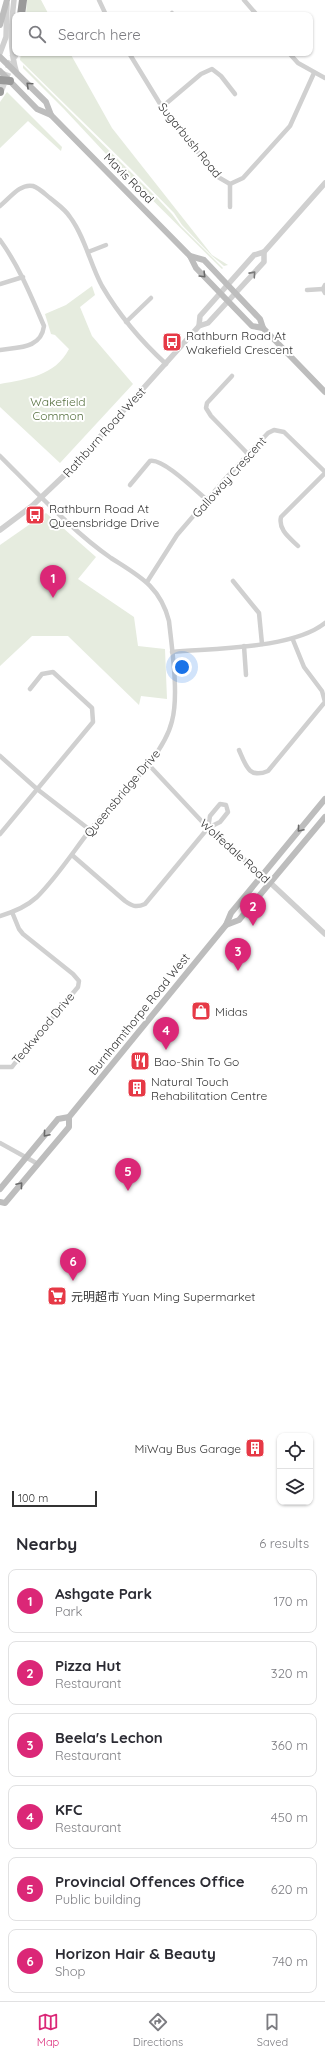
<!DOCTYPE html>
<html lang="en">
<head>
<meta charset="utf-8">
<style>
	body { margin:0; font-family:Quicksand,"Noto Sans SC",sans-serif; background:#f7f7f7; color:#2b2b33 }
	.controls { position:absolute; right:12px; bottom:12px; display:grid; overflow:hidden; border-radius:8px; box-shadow:0 1px 3px #0004 }
	.controls button { width:36px; height:36px; display:grid; place-items:center; padding:0; border:0; border-bottom:1px solid #e1e1e2; background:#fff; color:#2b2b33; font:20px sans-serif }
	.scale { position:absolute; left:12px; bottom:10px; width:85px; box-sizing:border-box; padding-left:4px; border:2px solid #333; border-top:0; font-size:11px; line-height:14px; white-space:nowrap; color:#333; -webkit-text-stroke:3px #fff; paint-order:stroke }
	.you { position:absolute; left:182px; top:667px; width:14px; height:14px; margin:-10px; border:3px solid #fff; border-radius:50%; background:#1a73e8; box-shadow:0 0 0 6px #1a73e833 }
	.badge { display:grid; place-items:center; width:26px; height:26px; border-radius:50%; background:#db2777; color:#fff; font-size:13px; font-weight:700 }
	.pin { position:absolute; translate:-50% -33px; filter:drop-shadow(0 1px 2px #0008) }
	.pin::after { content:''; position:absolute; top:21px; width:14px; height:12px; background:inherit; clip-path:polygon(0 0,100% 0,50% 100%) }
	.list { margin:0; padding:0; list-style:none }
	h2 { display:flex; justify-content:space-between; align-items:center; height:52px; margin:0; padding:0 16px; font-size:17px }
	h2 small { font-size:13px; font-weight:400; color:#7c7c81 }
	.list li { display:grid; grid-template-columns:26px 1fr auto; gap:12px; align-items:center; box-sizing:border-box; height:64px; margin:0 8px 8px; padding:0 8px; border:1px solid #e1e1e2; border-radius:8px }
	.list b { display:block; font-size:15px; white-space:nowrap }
	.list p { margin:0; font-size:13px; white-space:nowrap; color:#7c7c81 }
	.list em { font-size:13px; font-style:normal; color:#7c7c81 }
	.icon { flex:none; width:22px; height:22px; fill:none; stroke:currentColor; stroke-width:2; stroke-linecap:round; stroke-linejoin:round }
	.map { position:relative; flex:none; width:325px; height:1517px; overflow:hidden }
	.search { position:absolute; background:#fff; box-shadow:0 1px 3px #0004; left:12px; right:12px; top:12px; height:44px; display:flex; align-items:center; gap:10px; box-sizing:border-box; padding:0 14px; border-radius:8px; color:#7c7c81; font-size:15px }
	.sheet { height:484px; background:#fff }
	nav { display:flex; justify-content:space-around; align-items:center; box-sizing:border-box; height:56px; border-top:1px solid #e1e1e2; background:#fff; font-size:11px; color:#7c7c81 }
	nav a { display:grid; justify-items:center; gap:2px }
	nav .on { color:#db2777 }
	.map>svg:first-child { display:block }
	.green { fill:#e6ecdf }
	.lines { fill:none; stroke-linecap:round; stroke-linejoin:round }
	.motorway-tunnel { stroke:#d6d6d6; stroke-width:8; stroke-dasharray:8 4; stroke-linecap:butt }
	.minor { stroke:#d0d0d0; stroke-width:4.5 }
	.tertiary { stroke:#d0d0d0; stroke-width:5.5 }
	.secondary { stroke:#bdbdbd; stroke-width:6 }
	.motorway { stroke:#9a9a9a; stroke-width:8 }
	.oneway { stroke:#6a6a6a }
	.oneway2 { stroke:#7a7a7a }
	.labels { text-anchor:middle; dominant-baseline:central; stroke-width:4; stroke-linejoin:round; paint-order:stroke }
	.street-label { font-size:12px; fill:#333; stroke:#fff }
	.poi-label { font-size:12px; fill:#333; stroke:#fff; text-anchor:start }
	.park-label { font-size:12px; fill:#56703f; stroke:#fff }
</style>
</head>
<body>
<div class="map">
<svg width="325" height="1517" viewBox="0 0 325 1517">
	<rect width="100%" height="100%" fill="#fff"/>
	<g class="green">
		<polygon points="27,0 41,0 49,15 26,15"/>
		<polygon points="21,53 70,53 112,128 212,255 228,265 224,266 212,256 182,225 174,213 134,172 20,60"/>
		<polygon points="23,65 157,198 172,214 181,226 223,268 222,269 107,155 64,109 23,68"/>
		<polygon points="7,92 62,147 61,151 28,121 0,148 0,102"/>
		<path d="M92,286L95,295L80,307L92,336L133,384L60,463L0,407V384C27,379 55,376 69,349L55,335L51,334L45,314L66,305Z"/>
		<polygon points="46,513 96,557 78,579 134,617 138,646 165,649 167,699 141,696 139,705 68,636 32,636 0,666 0,545"/>
	</g>
	<g class="lines">
		<polyline class="motorway-tunnel" points="0,91 15,53"/>
		<g class="minor">
			<polyline points="99,0 106,15"/>
			<polyline points="244,0 257,15"/>
			<polyline points="170,15 172,13"/>
			<polyline points="129,53 162,107 218,177 230,184 243,178 290,126 314,73"/>
			<polyline points="289,53 298,63 325,78"/>
			<polyline points="162,107 201,74 212,69 221,76 235,94"/>
			<path d="M0,206C9,199 20,183 33,186C39,188 45,194 50,198C57,204 65,209 70,217C85,237 90,264 102,286C119,315 141,341 166,364"/>
			<polyline points="230,207 230,184"/>
			<path d="M0,240C19,266 31,296 44,326C41,349 18,347 0,350"/>
			<polyline points="88,252 106,245"/>
			<polyline points="0,284 23,277"/>
			<polyline points="325,285 323,289 325,293"/>
			<polyline points="307,290 323,289"/>
			<polyline points="126,322 151,298"/>
			<polyline points="232,376 207,403 206,408 211,416 247,453"/>
			<path d="M0,456C22,478 43,500 66,521C80,534 95,547 111,558C139,576 160,586 169,621C172,649 179,695 172,721C163,759 115,799 90,830C73,852 57,877 37,897C26,907 14,912 0,916"/>
			<path d="M130,485L150,461C163,458 196,491 207,500"/>
			<path d="M298,546C290,538 278,530 281,517L325,473"/>
			<polyline points="233,581 259,613 262,644"/>
			<polyline points="147,582 177,535 226,478 268,433 274,430 284,432 325,472"/>
			<polyline points="244,646 246,675"/>
			<path d="M172,652C214,648 293,649 325,623"/>
			<path d="M239,750C246,766 249,779 268,771L325,702L322,691L304,667L293,640"/>
			<polyline points="0,756 37,789 90,830"/>
			<polyline points="148,764 208,828 262,875"/>
			<polyline points="0,834 93,722 92,708 53,672 42,674 30,689"/>
			<path d="M72,855L125,901C132,906 136,908 145,904L208,828L220,822L228,812L226,805L220,804L210,816L208,828"/>
			<polyline points="0,1067 12,1067 15,1063 78,987 79,981 73,974 23,934 19,929 12,912"/>
			<polyline points="0,1143 38,1164"/>
		</g>
		<g class="tertiary">
			<path d="M14,0C11,26 9,49 17,74"/>
			<polyline points="0,53 6,37 7,4"/>
			<polyline points="199,326 200,316 254,255 264,252 325,183"/>
			<polyline points="0,530 32,506 72,468 199,326 208,323 264,262 264,252"/>
			<polyline points="262,875 325,934"/>
		</g>
		<g class="secondary">
			<polyline points="0,25 7,0"/>
			<polyline points="0,57 46,102 51,115"/>
			<polyline points="0,71 37,109 51,115 190,256 196,268 252,326 263,328"/>
			<polyline points="190,256 204,260 260,319 263,328 325,392"/>
			<polyline points="226,925 239,920 325,817"/>
			<polyline points="0,1189 58,1119 69,1117"/>
			<polyline points="0,1202 5,1203 69,1127 69,1117 226,925 231,913 325,799"/>
		</g>
		<g class="motorway">
			<polyline points="21,15 23,0"/>
			<polyline points="0,80 10,81"/>
			<polyline points="0,92 0,91"/>
		</g>
	</g>
	<defs><path id="oneway-chevron" d="M-2-3.5L2.5 0L-2 3.5" fill="none" stroke-width="1.6" stroke-linecap="round" stroke-linejoin="round"/></defs>
	<g class="oneway">
		<use href="#oneway-chevron" transform="translate(29 85) rotate(-137)"/>
		<use href="#oneway-chevron" transform="translate(203 275) rotate(45)"/>
		<use href="#oneway-chevron" transform="translate(300 829) rotate(130)"/>
		<use href="#oneway-chevron" transform="translate(46 1134) rotate(130)"/>
		<use href="#oneway-chevron" transform="translate(20 1185) rotate(-50)"/>
	</g>
	<use class="oneway2" href="#oneway-chevron" transform="translate(253 274) rotate(-48)"/>
	<defs>
		<g id="bus-square" transform="scale(1)"><rect x="-9" y="-9" width="18" height="18" rx="4" fill="#e63946" stroke="#fff"/><path d="M-5-6H5V4H4V6H2V4H-2V6H-4V4H-5ZM-3.5-4V0h7V-4ZM-3.5 1.2v1.5H-2V1.2ZM2 1.2v1.5H3.5V1.2Z" fill="#fff"/></g>
		<g id="shop-square" transform="scale(1)"><rect x="-9" y="-9" width="18" height="18" rx="4" fill="#e63946" stroke="#fff"/><path d="M-5-2.5h2.3a2.7 3.5 0 0 1 5.4 0H5L5.5 6h-11ZM-1.5-2.5h3a1.5 2.3 0 0 0-3 0Z" fill="#fff"/></g>
		<g id="restaurant-square" transform="scale(1)"><rect x="-9" y="-9" width="18" height="18" rx="4" fill="#e63946" stroke="#fff"/><path d="M-5-6h1v4h1v-4h1v4h1v-4h1v5L-1.5 .5V6h-2V.5L-5-1ZM5-6V6H3V1.5H1.5Q1.5-4 5-6Z" fill="#fff"/></g>
		<g id="building-square" transform="scale(1)"><rect x="-9" y="-9" width="18" height="18" rx="4" fill="#e63946" stroke="#fff"/><path d="M-4-6H4V6H1V3H-1V6H-4ZM-2.5-4.3h1.7v1.8h-1.7ZM.8-4.3h1.7v1.8H.8ZM-2.5-1h1.7V.8h-1.7ZM.8-1h1.7V.8H.8Z" fill="#fff"/></g>
		<g id="supermarket-square" transform="scale(1)"><rect x="-9" y="-9" width="18" height="18" rx="4" fill="#e63946" stroke="#fff"/><path d="M-6-5.5h2.5l.6 2H6L4.5 2H-2.5L-4.4-4H-6ZM-1.5 3.2a1.3 1.3 0 1 0 .1 0ZM3 3.2a1.3 1.3 0 1 0 .1 0Z" fill="#fff"/></g>
	</defs>
	<g fill-rule="evenodd">
		<use href="#bus-square" x="172" y="342"/>
		<use href="#bus-square" x="35" y="515"/>
		<use href="#shop-square" x="201" y="1011"/>
		<use href="#restaurant-square" x="140" y="1061"/>
		<use href="#building-square" x="137" y="1088"/>
		<use href="#supermarket-square" x="57" y="1296"/>
		<use href="#building-square" x="255" y="1448"/>
	</g>
	<g class="labels">
		<g class="street-label">
			<text transform="translate(190 140) rotate(51)">Sugarbush Road</text>
			<text transform="translate(129 178) rotate(45)">Mavis Road</text>
			<text transform="translate(104 432) rotate(-48)">Rathburn Road West</text>
			<text transform="translate(229 477) rotate(-48)">Galloway Crescent</text>
			<text transform="translate(122 793) rotate(-50)">Queensbridge Drive</text>
			<text transform="translate(235 851) rotate(42)">Wolfedale Road</text>
			<text transform="translate(139 1014) rotate(-51)">Burnhamthorpe Road West</text>
			<text transform="translate(43 1028) rotate(-50)">Teakwood Drive</text>
		</g>
		<g class="poi-label">
			<text x="186" y="335">Rathburn Road At<tspan x="186" dy="14">Wakefield Crescent</tspan></text>
			<text x="49" y="508">Rathburn Road At<tspan x="49" dy="14">Queensbridge Drive</tspan></text>
			<text x="215" y="1011">Midas</text>
			<text x="154" y="1061">Bao-Shin To Go</text>
			<text x="151" y="1081">Natural Touch<tspan x="151" dy="14">Rehabilitation Centre</tspan></text>
			<text x="71" y="1296">元明超市 Yuan Ming Supermarket</text>
			<text x="241" y="1448" text-anchor="end">MiWay Bus Garage</text>
		</g>
		<g class="park-label">
			<text x="58" y="401">Wakefield<tspan x="58" dy="14">Common</tspan></text>
		</g>
	</g>
</svg>
<div class="controls">
<button><svg class="icon" aria-label="locate" viewBox="0 0 24 24"><circle cx="12" cy="12" r="6"/><path d="M12 2v4M12 18v4M2 12h4M18 12h4"/></svg></button>
<button><svg class="icon" aria-label="layers" viewBox="0 0 24 24"><path d="M12 4l9 5-9 5-9-5zM3 14l9 5 9-5"/></svg></button>
</div>
<div class="scale">100 m</div>
<div class="you"></div>
<div class="pin badge" style="left:53px;top:598px">1</div>
<div class="pin badge" style="left:253px;top:926px">2</div>
<div class="pin badge" style="left:238px;top:971px">3</div>
<div class="pin badge" style="left:166px;top:1050px">4</div>
<div class="pin badge" style="left:128px;top:1191px">5</div>
<div class="pin badge" style="left:73px;top:1281px">6</div>
<div class="search"><svg class="icon" aria-label="search" viewBox="0 0 24 24"><circle cx="10" cy="10" r="6"/><path d="M15 15l6 6"/></svg>Search here</div>
</div>
<section class="sheet">
<h2>Nearby<small>6 results</small></h2>
<ul class="list">
<li><span class="badge">1</span><div><b>Ashgate Park</b><p>Park</p></div><em>170 m</em></li>
<li><span class="badge">2</span><div><b>Pizza Hut</b><p>Restaurant</p></div><em>320 m</em></li>
<li><span class="badge">3</span><div><b>Beela's Lechon</b><p>Restaurant</p></div><em>360 m</em></li>
<li><span class="badge">4</span><div><b>KFC</b><p>Restaurant</p></div><em>450 m</em></li>
<li><span class="badge">5</span><div><b>Provincial Offences Office</b><p>Public building</p></div><em>620 m</em></li>
<li><span class="badge">6</span><div><b>Horizon Hair &amp; Beauty</b><p>Shop</p></div><em>740 m</em></li>
</ul>
</section>
<nav>
<a class="on"><svg class="icon" aria-label="map" viewBox="0 0 24 24"><path d="M3 6l6-2 6 2 6-2v14l-6 2-6-2-6 2zM9 4v14M15 6v14"/></svg>Map</a>
<a><svg class="icon" aria-label="directions" viewBox="0 0 24 24"><path d="M12 3l9 9-9 9-9-9zM9 14v-3h6M13 9l2 2-2 2"/></svg>Directions</a>
<a><svg class="icon" aria-label="saved" viewBox="0 0 24 24"><path d="M7 4h10v16l-5-4-5 4z"/></svg>Saved</a>
</nav>
</body>
</html>
